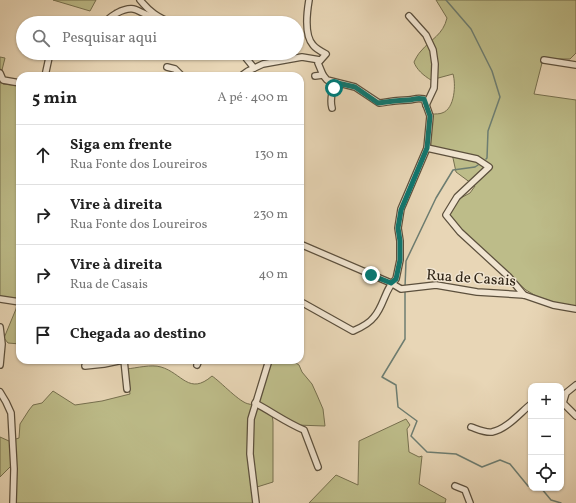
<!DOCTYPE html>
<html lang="pt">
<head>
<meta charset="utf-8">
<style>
	body { margin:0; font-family:Vollkorn,serif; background:#f2f2f2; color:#222 }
	.controls { position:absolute; right:12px; bottom:12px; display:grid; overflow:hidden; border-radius:8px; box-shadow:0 1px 3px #0004 }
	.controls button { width:36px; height:36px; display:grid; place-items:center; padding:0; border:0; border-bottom:1px solid #e0e0e0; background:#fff; color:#222; font:20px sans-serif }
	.stop { position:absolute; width:12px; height:12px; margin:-9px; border:3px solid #0f766e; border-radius:50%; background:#fff }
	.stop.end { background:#0f766e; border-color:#fff; box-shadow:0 1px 4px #0008 }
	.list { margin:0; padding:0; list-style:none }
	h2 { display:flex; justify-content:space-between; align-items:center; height:52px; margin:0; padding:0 16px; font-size:17px }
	h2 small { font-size:13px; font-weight:400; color:#767676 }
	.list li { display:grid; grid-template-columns:26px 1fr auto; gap:12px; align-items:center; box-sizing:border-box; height:60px; padding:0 16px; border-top:1px solid #e0e0e0 }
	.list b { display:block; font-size:15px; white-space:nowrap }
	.list p { margin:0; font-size:13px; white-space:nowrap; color:#767676 }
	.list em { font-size:13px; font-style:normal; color:#767676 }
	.icon { flex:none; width:22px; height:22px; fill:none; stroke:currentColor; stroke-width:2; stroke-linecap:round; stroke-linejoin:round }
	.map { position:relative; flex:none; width:576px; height:503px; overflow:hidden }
	.search { position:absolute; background:#fff; box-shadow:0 1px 3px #0004; left:16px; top:16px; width:288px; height:44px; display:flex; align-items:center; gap:10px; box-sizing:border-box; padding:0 14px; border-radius:22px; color:#767676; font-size:15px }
	.panel { position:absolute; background:#fff; box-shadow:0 1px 3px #0004; left:16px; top:72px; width:288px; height:292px; border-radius:12px }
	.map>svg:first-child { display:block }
	.green { fill:#bdbc89; stroke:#76704f }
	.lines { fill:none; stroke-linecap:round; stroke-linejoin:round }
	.stream { stroke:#6d7d71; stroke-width:1.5 }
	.street-casing { stroke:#5c503d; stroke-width:8 }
	.street { stroke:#f0e4d0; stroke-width:5.5 }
	.route { stroke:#0f766e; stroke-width:5 }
	.labels { text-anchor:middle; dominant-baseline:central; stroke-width:3; stroke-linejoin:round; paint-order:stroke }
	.street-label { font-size:15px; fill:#2e2315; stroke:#f0e4d0 }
</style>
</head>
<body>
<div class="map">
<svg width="576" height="503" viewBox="0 0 576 503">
	<rect width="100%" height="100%" fill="#e8d6b6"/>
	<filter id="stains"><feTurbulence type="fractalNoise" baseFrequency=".005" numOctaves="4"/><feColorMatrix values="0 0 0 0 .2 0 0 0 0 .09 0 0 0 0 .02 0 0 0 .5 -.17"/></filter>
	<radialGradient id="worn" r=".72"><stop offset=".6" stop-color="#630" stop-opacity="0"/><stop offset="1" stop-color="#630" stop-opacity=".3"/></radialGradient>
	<g class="green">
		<polygon points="53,0 96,0 90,11"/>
		<path d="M436,0H576V53L570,59H543L534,94L576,100V308L541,299L526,290L444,215L457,200L470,193L475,186L456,172L453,158L449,154L430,147V120L432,114C435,114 440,114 442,113C455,109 456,84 453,74L431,80C424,76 416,69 414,62C416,58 418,54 421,51C431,39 443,35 447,18Z"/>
		<polygon points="0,57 5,58 1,74 3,84 20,86 20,344 8,343 4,338 16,309 18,299 0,296"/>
		<path d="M271,360H291L299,365L302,372L312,384L317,395L323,409L325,426L296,425L272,414L273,422V482L257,487L258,503H16V464L11,466L0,477V437L9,441L19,438L20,424L29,410L33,405L42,403L53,391L75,405L102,401L130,394L126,369C137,368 151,364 161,367C182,373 189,396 212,376C221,382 240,403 249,404C251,405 253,404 255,404Z"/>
		<polygon points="406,419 410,425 407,429 409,452 419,457 422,456 419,484 446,499 445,503 309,503 336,475 358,485 359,441"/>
	</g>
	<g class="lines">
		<g class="stream">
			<polyline points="446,0 471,29 492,71 500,97 488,131 487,158 486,159"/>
			<polyline points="405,287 406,261 436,198 453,170 475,167 478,165"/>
			<polyline points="405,291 405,339 382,377 396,385 398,407 417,421 411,436 427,452 456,454 482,467 500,460 510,464 528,486 531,486"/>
			<polyline points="541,488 551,500 561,503"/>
		</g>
		<g class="street-casing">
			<g id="street">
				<path d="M140,0C150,12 157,17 172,23"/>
				<polyline points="409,16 426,35 433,50 435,64 434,88 426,105"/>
				<path d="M105,23C108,18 112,16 117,13C138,2 138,16 157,17"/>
				<polyline points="242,53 254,68"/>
				<polyline points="544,60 576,65"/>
				<polyline points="167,67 175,69 182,76"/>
				<polyline points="0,73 3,80 20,83"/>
				<polyline points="45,76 50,53"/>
				<polyline points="241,76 248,71 263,64 302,57 320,60"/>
				<polyline points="315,76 323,75"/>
				<path d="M332,108C329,97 334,91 333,82"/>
				<polyline points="427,148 477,159 489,167 457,197 446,215 460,232 509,277 524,295"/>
				<polyline points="300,244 391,283 401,289 436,285 477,292 524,295 553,305 576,309"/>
				<polyline points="0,299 20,302"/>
				<path d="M300,303H303L353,331C360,328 369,324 374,317C384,306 385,288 396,279L400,260V241L398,228L401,209L427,148L430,116L424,99C415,97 415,100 408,100C398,100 388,102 379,103L355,87L327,80L323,75L318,63L326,54C322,52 316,49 313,45C304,35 307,12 309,0"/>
				<polyline points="0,327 2,344 0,365"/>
				<polyline points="124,360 127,389"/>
				<polyline points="197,365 199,360"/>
				<polyline points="85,366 104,364 123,360"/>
				<polyline points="576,385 566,393 563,403 576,416"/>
				<polyline points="0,392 6,402 11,413 14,469 13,503"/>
				<path d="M255,403C272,412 287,423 304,430L318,467"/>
				<path d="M471,427C477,429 485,433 492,432C507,429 520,413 531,404"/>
				<polyline points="455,486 465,490 470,503"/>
				<polyline points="256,503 250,454 251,419 269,360"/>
			</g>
		</g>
		<use href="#street" class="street"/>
	</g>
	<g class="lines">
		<path class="route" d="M334,88L333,82L355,87L378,103C388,102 398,100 408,100C415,100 415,97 424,99L430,116L427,148L401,210L398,228L400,241V260L396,279L391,283L371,275"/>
	</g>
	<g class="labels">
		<g class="street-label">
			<text transform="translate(471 279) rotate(4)">Rua de Casais</text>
		</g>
	</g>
	<rect width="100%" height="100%" filter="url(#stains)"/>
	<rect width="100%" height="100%" fill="url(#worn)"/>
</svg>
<div class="controls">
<button>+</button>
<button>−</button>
<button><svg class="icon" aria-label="locate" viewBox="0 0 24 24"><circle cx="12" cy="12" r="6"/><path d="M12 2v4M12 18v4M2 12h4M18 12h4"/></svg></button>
</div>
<div class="stop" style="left:334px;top:88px"></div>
<div class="stop end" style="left:371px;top:275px"></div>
<div class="search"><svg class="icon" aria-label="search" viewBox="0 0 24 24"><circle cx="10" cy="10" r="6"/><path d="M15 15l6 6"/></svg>Pesquisar aqui</div>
<section class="panel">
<h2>5 min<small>A pé · 400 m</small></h2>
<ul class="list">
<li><svg class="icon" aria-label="ahead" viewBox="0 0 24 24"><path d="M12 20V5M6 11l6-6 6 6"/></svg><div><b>Siga em frente</b><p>Rua Fonte dos Loureiros</p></div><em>130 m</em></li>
<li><svg class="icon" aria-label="right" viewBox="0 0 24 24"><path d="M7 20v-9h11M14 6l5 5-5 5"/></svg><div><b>Vire à direita</b><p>Rua Fonte dos Loureiros</p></div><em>230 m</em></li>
<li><svg class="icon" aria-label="right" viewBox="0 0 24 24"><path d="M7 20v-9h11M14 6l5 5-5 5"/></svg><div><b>Vire à direita</b><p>Rua de Casais</p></div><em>40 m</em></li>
<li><svg class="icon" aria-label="arrive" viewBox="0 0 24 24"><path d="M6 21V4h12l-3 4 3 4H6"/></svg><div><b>Chegada ao destino</b></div></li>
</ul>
</section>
</div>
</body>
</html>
